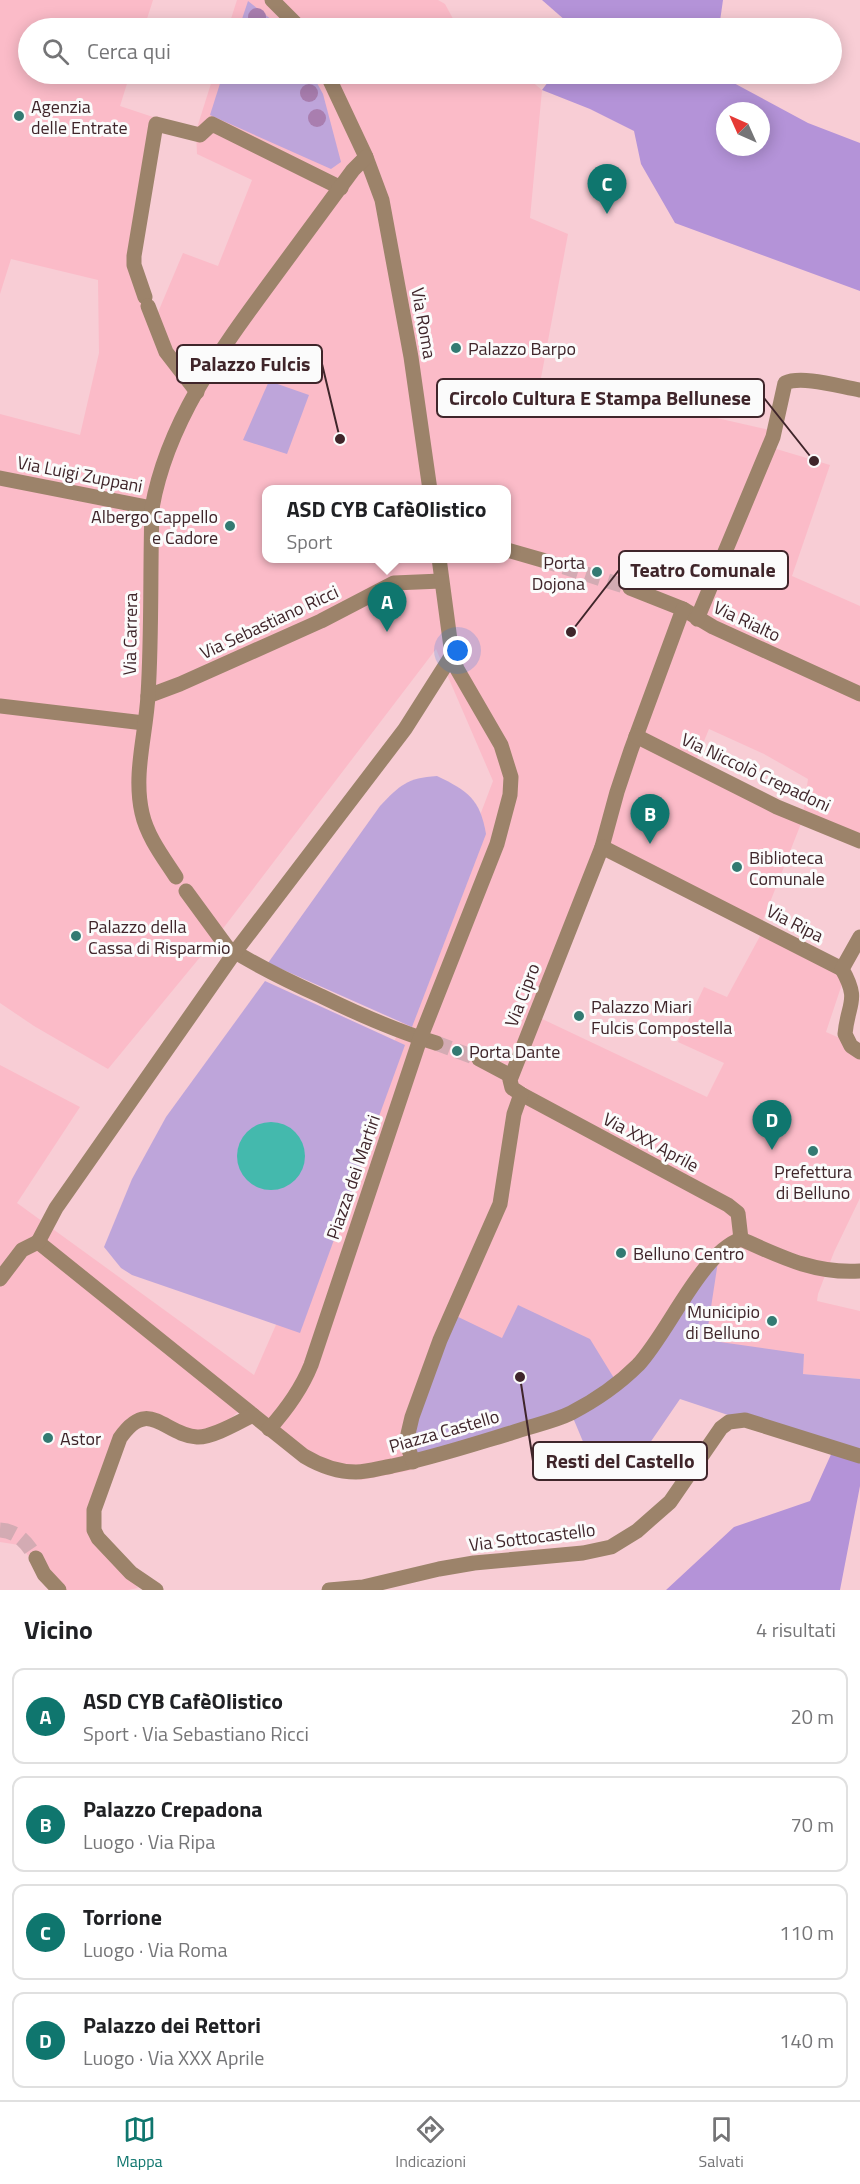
<!DOCTYPE html>
<html lang="it">
<head>
<meta charset="utf-8">
<style>
	body { margin:0; font-family:"Titillium Web",sans-serif; background:#f2f2f2; color:#202124 }
	.compass { position:absolute; left:716px; top:102px; width:54px; height:54px; border-radius:50%; background:#fff; box-shadow:0 3px 15px #0003; rotate:315deg }
	.you { position:absolute; left:458px; top:651px; width:21px; height:21px; margin:-15px; border:4px solid #fff; border-radius:50%; background:#1a73e8; box-shadow:0 0 0 9px #1a73e833 }
	.badge { display:grid; place-items:center; width:39px; height:39px; border-radius:50%; background:#0f766e; color:#fff; font-size:20px; font-weight:700 }
	.pin { position:absolute; translate:-50% -50px; filter:drop-shadow(0 2px 3px #0008) }
	.pin::after { content:''; position:absolute; top:32px; width:21px; height:18px; background:inherit; clip-path:polygon(0 0,100% 0,50% 100%) }
	.popup { position:absolute; left:262px; top:485px; width:249px; height:78px; box-sizing:border-box; display:grid; place-content:center; border-radius:12px; background:#fff; filter:drop-shadow(0 2px 4px #0005); font-size:20px; white-space:nowrap; color:#757577 }
	.popup b { font-size:22px; color:#202124 }
	.popup::after { content:''; position:absolute; left:50%; top:100%; margin-left:-12px; border:12px solid transparent; border-top-color:#fff }
	.list { margin:0; padding:0; list-style:none }
	h2 { display:flex; justify-content:space-between; align-items:center; height:78px; margin:0; padding:0 24px; font-size:26px }
	h2 small { font-size:20px; font-weight:400; color:#757577 }
	.list li { display:grid; grid-template-columns:39px 1fr auto; gap:18px; align-items:center; box-sizing:border-box; height:96px; margin:0 12px 12px; padding:0 12px; border:2px solid #e0e0e0; border-radius:12px }
	.list b { display:block; font-size:22px; white-space:nowrap }
	.list p { margin:0; font-size:20px; white-space:nowrap; color:#757577 }
	.list em { font-size:20px; font-style:normal; color:#757577 }
	.icon { flex:none; width:33px; height:33px; fill:none; stroke:currentColor; stroke-width:2; stroke-linecap:round; stroke-linejoin:round }
	.map { position:relative; flex:none; width:860px; height:1590px; overflow:hidden }
	.search { position:absolute; background:#fff; box-shadow:0 3px 15px #0003; left:18px; right:18px; top:18px; height:66px; display:flex; align-items:center; gap:15px; box-sizing:border-box; padding:0 21px; border-radius:33px; color:#757577; font-size:22px }
	.sheet { height:510px; background:#fff }
	nav { display:flex; justify-content:space-around; align-items:center; box-sizing:border-box; height:84px; border-top:2px solid #e0e0e0; background:#fff; font-size:16px; color:#757577 }
	nav a { display:grid; justify-items:center; gap:3px }
	nav .on { color:#0f766e }
	.map>svg:first-child { display:block }
	.built { fill:#fbbbc8; fill-rule:evenodd }
	.green { fill:#bea5da }
	.forest { fill:#b493d8; fill-rule:evenodd }
	.water { fill:#44b9ad }
	.lines { fill:none; stroke-linecap:round; stroke-linejoin:round }
	.minor-tunnel { stroke:#d3abb3; stroke-width:15; stroke-dasharray:15 8; stroke-linecap:butt }
	.minor { stroke:#9c836a; stroke-width:15 }
	.tree { fill:#a97eaf }
	.poi-dot { fill:#337a72; stroke:#fbfbfb; stroke-width:2 }
	.labels { text-anchor:middle; dominant-baseline:central; stroke-width:6; stroke-linejoin:round; paint-order:stroke }
	.poi-label { font-size:18px; fill:#3f252a; stroke:#fbfbfb; text-anchor:start }
	.street-label { font-size:18px; fill:#3f252a; stroke:#fbfbfb }
	.leader { fill:none; stroke:#3f252a; stroke-width:2 }
	.callout-dot { fill:#3f252a; stroke:#fbfbfb; stroke-width:2 }
	.callout { fill:#fbfbfb; stroke:#3f252a; stroke-width:2 }
	.callout-label { font-size:20px; text-anchor:middle; font-weight:bold; fill:#3f252a }
</style>
</head>
<body>
<div class="map">
<svg width="860" height="1590" viewBox="0 0 860 1590">
	<rect width="100%" height="100%" fill="#f8cdd5"/>
	<g class="built">
		<path d="M0,0H153L144,28H28V74H130L120,106L156,118L134,278L156,317L183,253L218,266L252,180L197,154L196,131L214,74H483L486,79L525,76L542,90L530,218L568,234L541,378L770,430L763,445L830,465L792,576L860,606V839L802,821L761,925L607,844L538,1017L707,1097L724,1063L678,1042L704,987L727,997L765,927L847,969L826,1032L860,1047V1198L834,1252L818,1294L817,1301L860,1311V1379L802,1374L804,1354L626,1387L428,1391L412,1470L361,1480L317,1468L238,1412L204,1441L129,1419L90,1530L138,1588L128,1590H58L19,1545L0,1542V1065L80,1107L17,1203L254,1375L357,1140L493,781L436,649L215,939L108,1069L34,1026L0,1003V414L80,435L99,353L98,280L11,259L0,294ZM267,490H507V558H267ZM709,729L764,754L808,779L802,821L693,768Z"/>
		<polygon points="237,0 438,0 445,4 458,28 228,28"/>
	</g>
	<g class="green">
		<polygon points="248,1 282,28 239,28"/>
		<polygon points="223,74 312,74 323,94 341,162 331,169 210,115"/>
		<polygon points="269,381 309,395 287,454 243,440"/>
		<path d="M437,776C468,791 480,799 486,834L412,1027L268,963L380,806C400,785 407,778 437,776Z"/>
		<polygon points="265,981 405,1045 300,1333 132,1275 121,1268 104,1247 132,1179 166,1117"/>
		<polygon points="719,1255 706,1340 804,1354 803,1374 860,1379 860,1459 680,1399 643,1453 628,1465 620,1456 584,1444 571,1413 413,1462 408,1434 452,1314 502,1338 518,1305 590,1339 617,1383"/>
	</g>
	<g class="forest">
		<polygon points="542,0 723,0 719,28 574,28"/>
		<path d="M554,74H717L808,123L860,143V291L675,223L641,164L634,131L590,109L542,90ZM725,111H761V147H725Z"/>
		<polygon points="833,1450 860,1459 860,1486 840,1590 666,1590 734,1527 810,1501"/>
	</g>
	<circle class="water" cx="271" cy="1156" r="34"/>
	<g class="lines">
		<g class="minor-tunnel">
			<polyline points="542,560 630,588"/>
			<polyline points="436,1043 479,1059"/>
			<path d="M0,1530C18,1531 28,1544 36,1558"/>
		</g>
		<g class="minor">
			<polyline points="272,0 300,28"/>
			<polyline points="327,74 366,157 382,200 411,357 430,490"/>
			<polyline points="145,297 134,265 134,256 156,124 200,135 212,124 341,188"/>
			<polyline points="148,306 166,352 197,392"/>
			<polyline points="0,478 152,508"/>
			<polyline points="507,550 542,560"/>
			<polyline points="630,588 683,609 713,627 860,694"/>
			<polyline points="683,609 631,750 617,792 602,847 510,1080 512,1088 521,1094 728,1205 738,1213 741,1239"/>
			<path d="M697,619L773,437L785,383C802,375 841,387 860,390"/>
			<polyline points="148,696 180,684 321,621 394,583 441,581"/>
			<polyline points="0,706 144,723"/>
			<polyline points="636,736 777,807 860,841"/>
			<polyline points="602,847 842,969"/>
			<path d="M176,877C163,857 147,836 142,813C133,774 146,734 148,695C152,633 150,570 152,508C167,423 219,352 269,284C297,246 325,208 353,170L366,157"/>
			<path d="M186,891L227,947C257,966 288,981 321,996C358,1014 396,1031 436,1043"/>
			<path d="M860,937L842,969C860,1001 848,1002 845,1034L851,1046L860,1052"/>
			<polyline points="479,1059 511,1076"/>
			<path d="M741,1239C781,1257 815,1274 860,1271"/>
			<path d="M38,1242L304,1456C319,1465 338,1472 356,1472C368,1472 380,1468 392,1466C432,1458 471,1445 511,1433C530,1426 553,1422 571,1413C596,1400 619,1384 638,1365C669,1332 700,1254 741,1239"/>
			<polyline points="38,1242 56,1208 235,952 405,729 452,655"/>
			<polyline points="0,1279 22,1250 38,1242"/>
			<path d="M269,1429C287,1409 301,1390 311,1365L420,1039L497,844L510,795L511,777L501,745L457,669L452,655L439,558"/>
			<polyline points="413,1462 409,1450 408,1434 412,1417 440,1340 500,1204 514,1114 521,1094"/>
			<polyline points="36,1558 44,1574 59,1590"/>
			<path d="M156,1590L131,1573L98,1538L94,1530V1510L120,1438C149,1396 164,1435 197,1437C212,1438 239,1422 253,1415"/>
			<polyline points="329,1590 363,1587 439,1569 474,1563 583,1553 611,1547 637,1531 670,1502 721,1428 729,1422 745,1420 860,1456"/>
		</g>
	</g>
	<g class="tree">
		<circle cx="257" cy="17" r="9"/>
		<circle cx="309" cy="93" r="9"/>
		<circle cx="317" cy="118" r="9"/>
	</g>
	<g class="poi-dot">
		<circle cx="19" cy="116" r="6"/>
		<circle cx="456" cy="348" r="6"/>
		<circle cx="230" cy="526" r="6"/>
		<circle cx="597" cy="572" r="6"/>
		<circle cx="737" cy="867" r="6"/>
		<circle cx="76" cy="936" r="6"/>
		<circle cx="579" cy="1016" r="6"/>
		<circle cx="457" cy="1051" r="6"/>
		<circle cx="813" cy="1151" r="6"/>
		<circle cx="621" cy="1253" r="6"/>
		<circle cx="772" cy="1321" r="6"/>
		<circle cx="48" cy="1438" r="6"/>
	</g>
	<g class="labels">
		<g class="poi-label">
			<text x="31" y="106">Agenzia<tspan x="31" dy="21">delle Entrate</tspan></text>
			<text x="468" y="348">Palazzo Barpo</text>
			<text x="218" y="516" text-anchor="end">Albergo Cappello<tspan x="218" dy="21">e Cadore</tspan></text>
			<text x="585" y="562" text-anchor="end">Porta<tspan x="585" dy="21">Dojona</tspan></text>
			<text x="749" y="857">Biblioteca<tspan x="749" dy="21">Comunale</tspan></text>
			<text x="88" y="926">Palazzo della<tspan x="88" dy="21">Cassa di Risparmio</tspan></text>
			<text x="591" y="1006">Palazzo Miari<tspan x="591" dy="21">Fulcis Compostella</tspan></text>
			<text x="469" y="1051">Porta Dante</text>
			<text x="813" y="1171" text-anchor="middle">Prefettura<tspan x="813" dy="21">di Belluno</tspan></text>
			<text x="633" y="1253">Belluno Centro</text>
			<text x="760" y="1311" text-anchor="end">Municipio<tspan x="760" dy="21">di Belluno</tspan></text>
			<text x="60" y="1438">Astor</text>
		</g>
		<g class="street-label">
			<text transform="translate(424 323) rotate(80)">Via Roma</text>
			<text transform="translate(80 474) rotate(11)">Via Luigi Zuppani</text>
			<text transform="translate(747 621) rotate(25)">Via Rialto</text>
			<text transform="translate(269 622) rotate(-25)">Via Sebastiano Ricci</text>
			<text transform="translate(130 634) rotate(-89)">Via Carrera</text>
			<text transform="translate(756 772) rotate(25)">Via Niccolò Crepadoni</text>
			<text transform="translate(795 923) rotate(27)">Via Ripa</text>
			<text transform="translate(522 995) rotate(-69)">Via Cipro</text>
			<text transform="translate(651 1142) rotate(28)">Via XXX Aprile</text>
			<text transform="translate(353 1177) rotate(-71)">Piazza dei Martiri</text>
			<text transform="translate(444 1431) rotate(-16)">Piazza Castello</text>
			<text transform="translate(532 1537) rotate(-7)">Via Sottocastello</text>
		</g>
	</g>
	<path class="leader" d="M340 439L322 364M814 461L764 398M571 632L619 570M520 1377L533 1461"/>
	<g class="callout-dot">
		<circle cx="340" cy="439" r="6"/>
		<circle cx="814" cy="461" r="6"/>
		<circle cx="571" cy="632" r="6"/>
		<circle cx="520" cy="1377" r="6"/>
	</g>
	<g class="callout">
		<rect x="177" y="345" width="145" height="38" rx="6"/>
		<rect x="437" y="379" width="327" height="38" rx="6"/>
		<rect x="619" y="551" width="169" height="38" rx="6"/>
		<rect x="533" y="1442" width="174" height="38" rx="6"/>
	</g>
	<g class="callout-label">
		<text x="250" y="371">Palazzo Fulcis</text>
		<text x="600" y="405">Circolo Cultura E Stampa Bellunese</text>
		<text x="703" y="577">Teatro Comunale</text>
		<text x="620" y="1468">Resti del Castello</text>
	</g>
</svg>
<svg class="compass" viewBox="-18 -18 36 36"><path d="M0-13l5 13h-10z" fill="#e53935"/><path d="M0 13l5-13h-10z" fill="#757577"/></svg>
<div class="you"></div>
<div class="pin badge" style="left:387px;top:632px">A</div>
<div class="popup"><b>ASD CYB CafèOlistico</b>Sport</div>
<div class="pin badge" style="left:650px;top:844px">B</div>
<div class="pin badge" style="left:607px;top:214px">C</div>
<div class="pin badge" style="left:772px;top:1150px">D</div>
<div class="search"><svg class="icon" aria-label="search" viewBox="0 0 24 24"><circle cx="10" cy="10" r="6"/><path d="M15 15l6 6"/></svg>Cerca qui</div>
</div>
<section class="sheet">
<h2>Vicino<small>4 risultati</small></h2>
<ul class="list">
<li><span class="badge">A</span><div><b>ASD CYB CafèOlistico</b><p>Sport · Via Sebastiano Ricci</p></div><em>20 m</em></li>
<li><span class="badge">B</span><div><b>Palazzo Crepadona</b><p>Luogo · Via Ripa</p></div><em>70 m</em></li>
<li><span class="badge">C</span><div><b>Torrione</b><p>Luogo · Via Roma</p></div><em>110 m</em></li>
<li><span class="badge">D</span><div><b>Palazzo dei Rettori</b><p>Luogo · Via XXX Aprile</p></div><em>140 m</em></li>
</ul>
</section>
<nav>
<a class="on"><svg class="icon" aria-label="map" viewBox="0 0 24 24"><path d="M3 6l6-2 6 2 6-2v14l-6 2-6-2-6 2zM9 4v14M15 6v14"/></svg>Mappa</a>
<a><svg class="icon" aria-label="directions" viewBox="0 0 24 24"><path d="M12 3l9 9-9 9-9-9zM9 14v-3h6M13 9l2 2-2 2"/></svg>Indicazioni</a>
<a><svg class="icon" aria-label="saved" viewBox="0 0 24 24"><path d="M7 4h10v16l-5-4-5 4z"/></svg>Salvati</a>
</nav>
</body>
</html>
